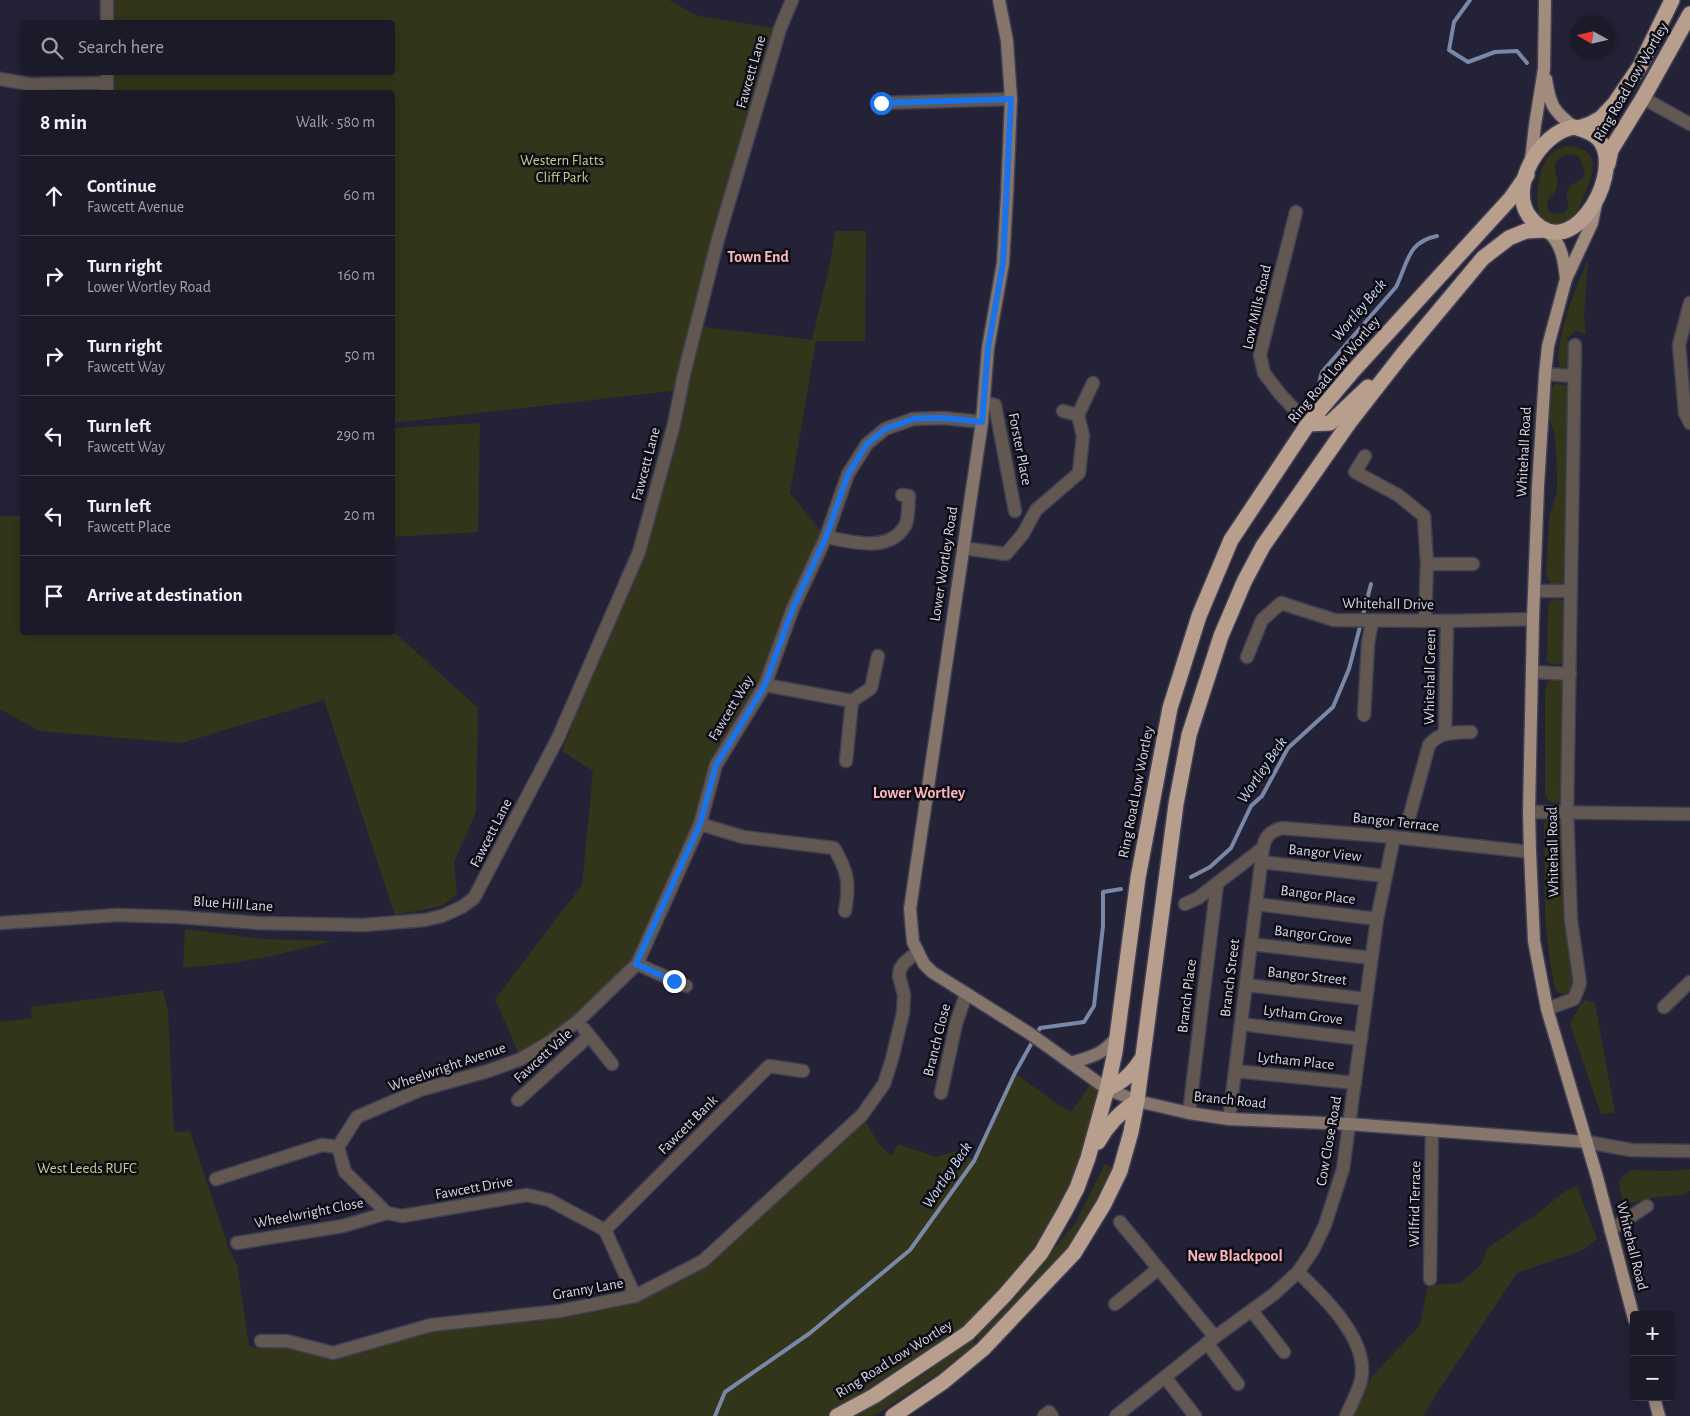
<!DOCTYPE html>
<html lang="en">
<head>
<meta charset="utf-8">
<style>
	body { margin:0; font-family:"Alegreya Sans",sans-serif; background:#282735; color:#f1f3f6 }
	.controls { position:absolute; right:15px; bottom:15px; display:grid; overflow:hidden; border-radius:5px; box-shadow:0 2px 12px #0003 }
	.controls button { width:45px; height:45px; display:grid; place-items:center; padding:0; border:0; border-bottom:1px solid #393846; background:#1b1a29; color:#f1f3f6; font:25px sans-serif }
	.compass { position:absolute; left:1570px; top:15px; width:45px; height:45px; border-radius:50%; background:#1b1a29; box-shadow:0 2px 12px #0003; rotate:278deg }
	.stop { position:absolute; width:15px; height:15px; margin:-11px; border:4px solid #1a73e8; border-radius:50%; background:#fff }
	.stop.end { background:#1a73e8; border-color:#fff; box-shadow:0 1px 5px #0008 }
	.list { margin:0; padding:0; list-style:none }
	h2 { display:flex; justify-content:space-between; align-items:center; height:65px; margin:0; padding:0 20px; font-size:21px }
	h2 small { font-size:16px; font-weight:400; color:#a0a1a8 }
	.list li { display:grid; grid-template-columns:32px 1fr auto; gap:15px; align-items:center; box-sizing:border-box; height:80px; padding:0 20px; border-top:1px solid #393846 }
	.list b { display:block; font-size:19px; white-space:nowrap }
	.list p { margin:0; font-size:16px; white-space:nowrap; color:#a0a1a8 }
	.list em { font-size:16px; font-style:normal; color:#a0a1a8 }
	.icon { flex:none; width:28px; height:28px; fill:none; stroke:currentColor; stroke-width:2; stroke-linecap:round; stroke-linejoin:round }
	.map { position:relative; flex:none; width:1690px; height:1416px; overflow:hidden }
	.search { position:absolute; background:#1b1a29; box-shadow:0 2px 12px #0003; left:20px; top:20px; width:375px; height:55px; display:flex; align-items:center; gap:12px; box-sizing:border-box; padding:0 18px; border-radius:5px; color:#a0a1a8; font-size:19px }
	.panel { position:absolute; background:#1b1a29; box-shadow:0 2px 12px #0003; left:20px; top:90px; width:375px; height:545px; border-radius:5px }
	.map>svg:first-child { display:block }
	.green { fill:#323519; fill-rule:evenodd }
	.lines { fill:none; stroke-linecap:round; stroke-linejoin:round }
	.stream { stroke:#7888a6; stroke-width:4 }
	.street-casing { stroke:#413f53; stroke-width:15 }
	.secondary-casing { stroke:#413f53; stroke-width:15 }
	.primary-casing { stroke:#413f53; stroke-width:15 }
	.highway-casing { stroke:#413f53; stroke-width:18 }
	.street { stroke:#635851; stroke-width:12 }
	.secondary { stroke:#85756a; stroke-width:12 }
	.primary { stroke:#a08b7c; stroke-width:12 }
	.highway { stroke:#b89f8d; stroke-width:15 }
	.route { stroke:#1a73e8; stroke-width:6 }
	.labels { text-anchor:middle; dominant-baseline:central; stroke-width:5; stroke-linejoin:round; paint-order:stroke }
	.street-label { font-size:15px; fill:#d7d6e4; stroke:#0e0d16 }
	.park-label { font-size:15px; fill:#c5ce85; stroke:#0e0d16 }
	.neighbourhood-label { font-size:16px; font-weight:bold; fill:#f9b5bb; stroke:#0e0d16 }
	.water-label { font-size:16px; font-style:italic; fill:#cadaf3; stroke:#0e0d16 }
</style>
</head>
<body>
<div class="map">
<svg width="1690" height="1416" viewBox="0 0 1690 1416">
	<rect width="100%" height="100%" fill="#242237"/>
	<g class="green">
		<polygon points="115,0 669,0 698,16 780,29 696,326 812,340 831,259 835,231 866,231 865,341 816,341 790,493 826,537 765,685 716,765 700,824 637,964 578,1021 521,1059 495,999 582,885 593,771 562,751 639,552 680,390 393,423 392,92 113,92 114,73 392,72 392,22 114,22"/>
		<path d="M1567,146C1599,148 1596,169 1586,191C1581,203 1577,218 1564,223C1559,225 1553,224 1548,224L1539,216C1535,196 1537,162 1556,150C1559,148 1563,147 1567,146ZM1566,154L1578,156C1596,187 1571,176 1567,192C1566,197 1568,203 1568,208L1564,213L1554,214L1549,211C1543,195 1554,199 1557,186C1559,179 1555,175 1555,169C1554,166 1555,163 1556,161Z"/>
		<path d="M1588,259L1584,317L1586,334L1575,331L1567,339L1571,347V369L1562,370C1549,350 1579,281 1588,259Z"/>
		<polygon points="1556,384 1565,385 1569,389 1566,576 1564,581 1556,586 1552,585 1546,575 1549,519 1557,491 1557,472 1555,436 1550,421 1550,392 1553,386"/>
		<polygon points="480,423 478,532 393,537 393,428"/>
		<polygon points="0,516 22,516 22,632 392,632 393,631 478,708 476,812 454,862 457,894 442,906 395,915 324,700 182,743 39,731 0,709"/>
		<path d="M1553,599L1565,601L1563,664C1558,665 1552,665 1547,662V658L1548,608L1549,603Z"/>
		<polygon points="1555,678 1563,680 1565,682 1562,800 1557,803 1550,802 1545,795 1545,690 1548,682"/>
		<polygon points="1552,817 1562,818 1574,983 1570,993 1567,995 1557,992 1555,989 1549,955 1545,914 1544,824 1547,820"/>
		<polygon points="185,929 263,939 334,941 271,956 233,963 183,968"/>
		<polygon points="163,990 168,1012 174,1132 190,1131 229,1249 237,1265 249,1346 264,1349 287,1341 333,1353 431,1325 608,1301 703,1261 862,1115 878,1143 891,1156 898,1144 936,1157 957,1151 974,1160 1015,1073 1053,1101 1071,1112 1094,1079 1107,1089 1088,1158 1005,1295 968,1333 837,1416 0,1416 0,1022 32,1018 31,1007"/>
		<polygon points="1585,1000 1595,1003 1615,1113 1601,1114 1570,1024 1579,1007"/>
		<path d="M1105,1164L1112,1167C1103,1192 1090,1218 1074,1239C1046,1275 1012,1308 979,1341L976,1337L1013,1300L1076,1222Z"/>
		<polygon points="1690,1169 1690,1191 1681,1195 1657,1197 1626,1204 1623,1202 1619,1186 1620,1179 1629,1171 1635,1170 1667,1171"/>
		<polygon points="1577,1186 1597,1239 1581,1251 1517,1273 1437,1393 1423,1416 1352,1416 1367,1382 1420,1325 1428,1285 1460,1283 1481,1265 1488,1248 1542,1210 1567,1190"/>
		<polygon points="972,1339 975,1344 943,1370 874,1416 856,1416 921,1376"/>
	</g>
	<g class="lines">
		<g class="stream">
			<polyline points="1470,0 1454,22 1449,50 1468,62 1495,52 1517,51 1527,63"/>
			<path d="M1319,383L1322,372L1396,287C1408,263 1407,242 1437,236"/>
			<polyline points="1191,877 1210,867 1231,848 1251,806 1262,796 1288,748 1333,707 1349,669 1371,584"/>
			<polyline points="715,1416 725,1392 810,1333 910,1250 974,1161 1015,1073 1040,1028 1084,1022 1094,1006 1103,926 1103,892 1121,889"/>
		</g>
		<g class="street-casing">
			<g id="street">
				<polyline points="107,22 107,0"/>
				<polyline points="0,79 29,84 107,83"/>
				<polyline points="107,92 107,72"/>
				<polyline points="1643,98 1690,124"/>
				<polyline points="881,103 1011,99"/>
				<polyline points="1296,212 1260,355 1264,373 1280,394 1308,424"/>
				<polyline points="1690,303 1679,345 1685,413 1690,423"/>
				<polyline points="1545,374 1573,376"/>
				<polyline points="984,402 995,405 1015,511"/>
				<polyline points="1063,411 1078,415"/>
				<polyline points="1365,456 1355,472 1398,495 1424,516 1427,564 1425,620"/>
				<path d="M826,537C851,541 888,554 905,526C909,519 908,504 909,496L902,495"/>
				<polyline points="963,548 1006,554 1023,534 1036,510 1079,473 1083,436 1078,415 1093,383"/>
				<polyline points="1427,564 1473,564"/>
				<polyline points="1535,591 1571,591"/>
				<polyline points="1247,657 1262,620 1281,603 1334,620 1447,621 1533,619"/>
				<polyline points="1533,672 1570,674"/>
				<polyline points="765,685 852,701 871,688 878,656"/>
				<polyline points="1364,715 1368,644 1372,621"/>
				<polyline points="1445,733 1447,621"/>
				<polyline points="846,761 852,701"/>
				<polyline points="1529,812 1690,814"/>
				<path d="M1409,818L1429,745C1440,731 1454,733 1471,732"/>
				<path d="M700,824L743,837L834,848C848,872 850,883 845,911"/>
				<polyline points="1261,862 1385,876"/>
				<polyline points="1185,904 1198,898 1263,848"/>
				<polyline points="1256,904 1377,919"/>
				<polyline points="0,923 118,915 178,917 258,923 363,925 425,920 442,916 462,907 474,898 558,738 639,552 674,424 684,374 718,239 780,29 792,0"/>
				<polyline points="1251,944 1371,958"/>
				<polyline points="637,964 686,986"/>
				<polyline points="1246,985 1366,999"/>
				<polyline points="1664,1007 1690,982"/>
				<polyline points="1547,1009 1574,999 1580,983 1571,920 1567,812 1575,345"/>
				<polyline points="1241,1024 1361,1039"/>
				<polyline points="584,1029 612,1064"/>
				<polyline points="1235,1071 1355,1083"/>
				<polyline points="941,1093 956,1024 966,994"/>
				<polyline points="518,1100 589,1036"/>
				<polyline points="1189,1113 1217,884"/>
				<path d="M1229,1119L1263,848C1265,836 1271,831 1282,828L1394,837L1530,852"/>
				<polyline points="1587,1142 1631,1150 1690,1151"/>
				<polyline points="216,1179 322,1145 338,1147"/>
				<polyline points="387,1213 345,1172 338,1147 357,1117 420,1090 488,1071 521,1059 550,1042 578,1021 637,964 700,824 716,765 765,685 793,608 826,537 848,474 867,444 885,429 913,419 944,418 982,422"/>
				<polyline points="1120,1222 1215,1337"/>
				<polyline points="605,1230 769,1066 803,1071"/>
				<polyline points="1610,1230 1647,1206"/>
				<polyline points="237,1243 343,1226 387,1213 402,1216 527,1195 549,1200 605,1230 635,1296"/>
				<path d="M1298,1272C1324,1297 1370,1341 1361,1380C1358,1392 1351,1405 1346,1416"/>
				<polyline points="1430,1279 1432,1130"/>
				<polyline points="1115,1304 1158,1269"/>
				<polyline points="1252,1311 1284,1352"/>
				<polyline points="261,1341 287,1341 333,1353 431,1325 560,1311 635,1296 703,1261 862,1115 884,1084 892,1059 903,1013 904,995 899,976 900,969 904,963 917,952"/>
				<polyline points="1207,1343 1238,1384"/>
				<polyline points="1165,1377 1195,1416"/>
				<polyline points="1044,1416 1049,1412 1052,1416"/>
				<polyline points="1116,1416 1215,1337 1274,1294 1298,1272 1313,1250 1325,1225 1343,1169 1377,919 1394,837"/>
			</g>
		</g>
		<g class="secondary-casing">
			<g id="secondary">
				<polyline points="999,0 1007,41 1011,99 1007,195 1003,263 988,348 982,422 910,909 913,942 924,964 932,972 1029,1033 1107,1089 1137,1101 1189,1113 1229,1119 1349,1124 1587,1142"/>
				<path d="M1071,1063C1093,1056 1102,1055 1117,1037"/>
			</g>
		</g>
		<g class="primary-casing">
			<g id="primary">
				<path d="M1546,79C1550,105 1553,111 1574,127"/>
				<polyline points="1531,160 1535,125 1544,69 1545,0"/>
				<polyline points="1596,204 1592,223 1566,279 1548,346 1545,374 1538,486 1533,619 1529,812 1530,852 1534,941 1547,1009 1597,1177 1634,1319"/>
				<path d="M1547,231C1562,243 1564,261 1566,279"/>
				<polyline points="1654,1397 1659,1416"/>
			</g>
		</g>
		<g class="highway-casing">
			<g id="highway">
				<path d="M1574,127C1584,130 1596,133 1602,144C1622,179 1568,269 1529,216C1508,187 1540,132 1574,127Z"/>
				<polyline points="1578,128 1590,124 1601,118 1615,103 1640,66 1672,0"/>
				<polyline points="1608,164 1611,150 1643,98 1690,14"/>
				<polyline points="1308,424 1330,423 1368,387"/>
				<path d="M1107,1089C1124,1081 1131,1075 1141,1060"/>
				<path d="M1098,1142C1108,1124 1120,1112 1137,1101"/>
				<polyline points="837,1416 874,1396 968,1333 1005,1295 1041,1253 1065,1211 1077,1188 1088,1158 1107,1089 1115,1052 1138,878 1170,708 1199,616 1231,540 1308,424 1353,371 1511,198 1527,175"/>
				<polyline points="893,1416 943,1382 983,1349 1074,1253 1104,1204 1120,1171 1131,1132 1137,1101 1176,804 1189,735 1221,636 1244,582 1263,546 1349,423 1402,355 1483,258 1509,238 1526,231 1545,230"/>
			</g>
		</g>
		<use href="#street" class="street"/>
		<use href="#secondary" class="secondary"/>
		<use href="#primary" class="primary"/>
		<use href="#highway" class="highway"/>
	</g>
	<g class="lines">
		<polyline class="route" points="674,981 636,964 700,824 716,765 765,685 793,608 826,537 848,474 867,444 885,429 913,419 923,418 944,418 982,422 988,348 1003,263 1011,99 881,103"/>
	</g>
	<g class="labels">
		<g class="street-label">
			<text transform="translate(751 72) rotate(-74)">Fawcett Lane</text>
			<text transform="translate(1631 82) rotate(-60)">Ring Road Low Wortley</text>
			<text transform="translate(1257 307) rotate(-77)">Low Mills Road</text>
			<text transform="translate(1334 370) rotate(-50)">Ring Road Low Wortley</text>
			<text transform="translate(1020 449) rotate(79)">Forster Place</text>
			<text transform="translate(1524 452) rotate(-87)">Whitehall Road</text>
			<text transform="translate(646 464) rotate(-75)">Fawcett Lane</text>
			<text transform="translate(944 564) rotate(-81)">Lower Wortley Road</text>
			<text transform="translate(1388 604) rotate(1)">Whitehall Drive</text>
			<text transform="translate(1430 677) rotate(-89)">Whitehall Green</text>
			<text transform="translate(731 708) rotate(-59)">Fawcett Way</text>
			<text transform="translate(1136 792) rotate(-79)">Ring Road Low Wortley</text>
			<text transform="translate(1396 822) rotate(6)">Bangor Terrace</text>
			<text transform="translate(491 833) rotate(-63)">Fawcett Lane</text>
			<text transform="translate(1553 852) rotate(-91)">Whitehall Road</text>
			<text transform="translate(1325 853) rotate(6)">Bangor View</text>
			<text transform="translate(1318 895) rotate(7)">Bangor Place</text>
			<text transform="translate(233 904) rotate(4)">Blue Hill Lane</text>
			<text transform="translate(1313 935) rotate(7)">Bangor Grove</text>
			<text transform="translate(1307 976) rotate(6)">Bangor Street</text>
			<text transform="translate(1230 978) rotate(-83)">Branch Street</text>
			<text transform="translate(1187 996) rotate(-83)">Branch Place</text>
			<text transform="translate(1303 1015) rotate(7)">Lytham Grove</text>
			<text transform="translate(937 1040) rotate(-76)">Branch Close</text>
			<text transform="translate(543 1056) rotate(-42)">Fawcett Vale</text>
			<text transform="translate(1296 1061) rotate(6)">Lytham Place</text>
			<text transform="translate(447 1067) rotate(-19)">Wheelwright Avenue</text>
			<text transform="translate(1230 1100) rotate(6)">Branch Road</text>
			<text transform="translate(688 1125) rotate(-45)">Fawcett Bank</text>
			<text transform="translate(1329 1141) rotate(-80)">Cow Close Road</text>
			<text transform="translate(474 1188) rotate(-10)">Fawcett Drive</text>
			<text transform="translate(1415 1204) rotate(-89)">Wilfrid Terrace</text>
			<text transform="translate(309 1213) rotate(-11)">Wheelwright Close</text>
			<text transform="translate(1632 1246) rotate(76)">Whitehall Road</text>
			<text transform="translate(588 1289) rotate(-10)">Granny Lane</text>
			<text transform="translate(894 1359) rotate(-32)">Ring Road Low Wortley</text>
		</g>
		<g class="park-label">
			<text x="562" y="160">Western Flatts<tspan x="562" dy="17">Cliff Park</tspan></text>
			<text x="87" y="1168">West Leeds RUFC</text>
		</g>
		<g class="neighbourhood-label">
			<text x="758" y="257">Town End</text>
			<text x="919" y="793">Lower Wortley</text>
			<text x="1235" y="1256">New Blackpool</text>
		</g>
		<g class="water-label">
			<text transform="translate(1359 310) rotate(-50)">Wortley Beck</text>
			<text transform="translate(1262 770) rotate(-56)">Wortley Beck</text>
			<text transform="translate(947 1175) rotate(-56)">Wortley Beck</text>
		</g>
	</g>
</svg>
<div class="controls">
<button>+</button>
<button>−</button>
</div>
<svg class="compass" viewBox="-18 -18 36 36"><path d="M0-13l5 13h-10z" fill="#e53935"/><path d="M0 13l5-13h-10z" fill="#a0a1a8"/></svg>
<div class="stop" style="left:881px;top:103px"></div>
<div class="stop end" style="left:674px;top:981px"></div>
<div class="search"><svg class="icon" aria-label="search" viewBox="0 0 24 24"><circle cx="10" cy="10" r="6"/><path d="M15 15l6 6"/></svg>Search here</div>
<section class="panel">
<h2>8 min<small>Walk · 580 m</small></h2>
<ul class="list">
<li><svg class="icon" aria-label="ahead" viewBox="0 0 24 24"><path d="M12 20V5M6 11l6-6 6 6"/></svg><div><b>Continue</b><p>Fawcett Avenue</p></div><em>60 m</em></li>
<li><svg class="icon" aria-label="right" viewBox="0 0 24 24"><path d="M7 20v-9h11M14 6l5 5-5 5"/></svg><div><b>Turn right</b><p>Lower Wortley Road</p></div><em>160 m</em></li>
<li><svg class="icon" aria-label="right" viewBox="0 0 24 24"><path d="M7 20v-9h11M14 6l5 5-5 5"/></svg><div><b>Turn right</b><p>Fawcett Way</p></div><em>50 m</em></li>
<li><svg class="icon" aria-label="left" viewBox="0 0 24 24"><path d="M17 20v-9H6M10 6l-5 5 5 5"/></svg><div><b>Turn left</b><p>Fawcett Way</p></div><em>290 m</em></li>
<li><svg class="icon" aria-label="left" viewBox="0 0 24 24"><path d="M17 20v-9H6M10 6l-5 5 5 5"/></svg><div><b>Turn left</b><p>Fawcett Place</p></div><em>20 m</em></li>
<li><svg class="icon" aria-label="arrive" viewBox="0 0 24 24"><path d="M6 21V4h12l-3 4 3 4H6"/></svg><div><b>Arrive at destination</b></div></li>
</ul>
</section>
</div>
</body>
</html>
